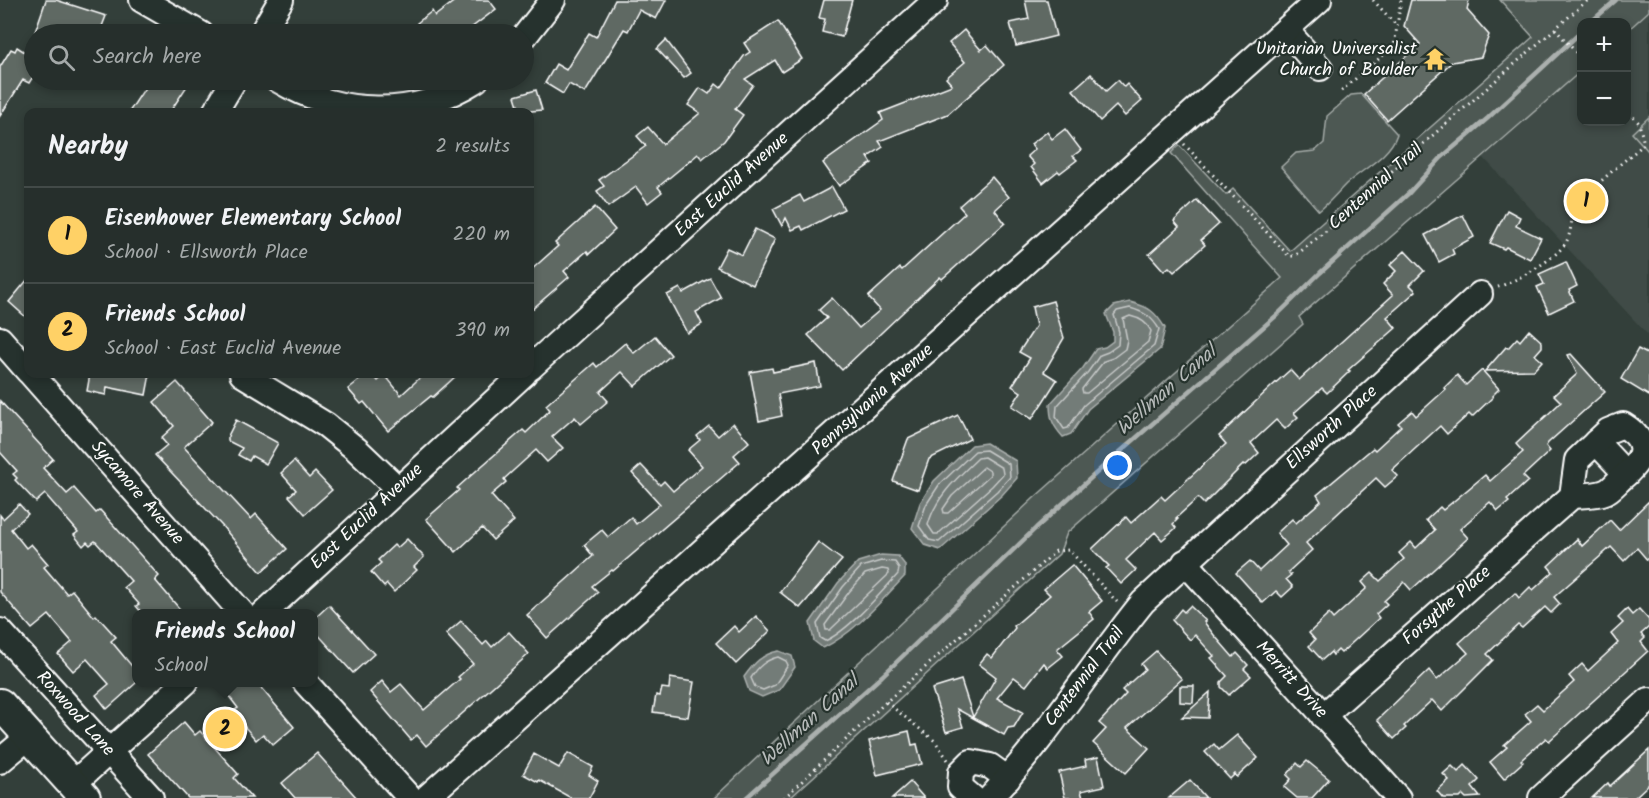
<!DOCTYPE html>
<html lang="en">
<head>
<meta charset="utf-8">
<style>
	body { margin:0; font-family:Kalam,sans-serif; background:#323b38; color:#f1f3f6 }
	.controls { position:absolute; right:18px; top:18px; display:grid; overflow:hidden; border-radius:12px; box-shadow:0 3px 9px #0003 }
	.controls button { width:54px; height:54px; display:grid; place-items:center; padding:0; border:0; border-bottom:2px solid #424a48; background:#262f2c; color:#f1f3f6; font:30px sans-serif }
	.you { position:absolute; left:1118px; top:466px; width:21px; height:21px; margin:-15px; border:4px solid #fff; border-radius:50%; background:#1a73e8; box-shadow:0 0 0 9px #1a73e833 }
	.badge { display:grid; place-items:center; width:39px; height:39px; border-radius:50%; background:#ffd166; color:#111; font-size:20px; font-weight:700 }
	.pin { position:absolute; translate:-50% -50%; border:3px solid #fff; box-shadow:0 2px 6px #0006 }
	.popup { position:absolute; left:132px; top:609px; width:186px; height:78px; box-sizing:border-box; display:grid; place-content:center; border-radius:12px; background:#262f2c; filter:drop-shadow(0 2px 4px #0005); font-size:20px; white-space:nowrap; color:#a4a9a9 }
	.popup b { font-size:22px; color:#f1f3f6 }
	.popup::after { content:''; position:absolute; left:50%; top:100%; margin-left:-12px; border:12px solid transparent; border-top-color:#262f2c }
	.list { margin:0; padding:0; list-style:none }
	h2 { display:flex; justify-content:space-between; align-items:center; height:78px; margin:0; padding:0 24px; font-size:26px }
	h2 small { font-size:20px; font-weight:400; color:#a4a9a9 }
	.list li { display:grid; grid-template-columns:39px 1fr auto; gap:18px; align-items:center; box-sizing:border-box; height:96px; padding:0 24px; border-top:2px solid #424a48 }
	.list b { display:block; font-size:22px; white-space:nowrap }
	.list p { margin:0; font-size:20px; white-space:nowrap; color:#a4a9a9 }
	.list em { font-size:20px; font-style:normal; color:#a4a9a9 }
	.icon { flex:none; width:33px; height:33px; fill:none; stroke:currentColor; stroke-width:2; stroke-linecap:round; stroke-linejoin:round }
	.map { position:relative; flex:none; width:1649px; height:798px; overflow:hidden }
	.search { position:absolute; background:#262f2c; box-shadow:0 3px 9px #0003; left:24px; top:24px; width:510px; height:66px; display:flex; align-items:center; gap:15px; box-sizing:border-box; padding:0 21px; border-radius:33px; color:#a4a9a9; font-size:22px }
	.panel { position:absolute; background:#262f2c; box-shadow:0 3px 9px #0003; left:24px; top:108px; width:510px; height:270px; border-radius:12px }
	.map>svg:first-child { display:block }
	.built { fill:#404c47 }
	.green { fill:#4d5853; stroke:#a6aca9; stroke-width:1.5 }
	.water { fill:#737b78; stroke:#abb0ae; stroke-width:1.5 }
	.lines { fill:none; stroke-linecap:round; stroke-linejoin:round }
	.shore { stroke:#c7cac9; stroke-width:1.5 }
	.stream { stroke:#abb0ae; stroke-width:4.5 }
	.building { fill:#5f6964; stroke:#fff; stroke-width:1.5 }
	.minor-casing { stroke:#fff; stroke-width:28 }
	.major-casing { stroke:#fff; stroke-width:34 }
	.path { stroke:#fff; stroke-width:3; stroke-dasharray:1.5 4.5; stroke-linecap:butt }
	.minor { stroke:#26332d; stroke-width:24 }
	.major { stroke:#26332d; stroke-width:30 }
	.labels { text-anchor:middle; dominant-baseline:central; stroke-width:4.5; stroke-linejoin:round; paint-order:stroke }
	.poi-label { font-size:18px; fill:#fff; stroke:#26332d; text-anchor:end }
	.street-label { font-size:18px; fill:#fff; stroke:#26332d }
	.water-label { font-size:20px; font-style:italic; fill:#b9bdbc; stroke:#26332d }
</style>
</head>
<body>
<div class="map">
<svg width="1649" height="798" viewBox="0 0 1649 798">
	<rect width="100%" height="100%" fill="#333f3a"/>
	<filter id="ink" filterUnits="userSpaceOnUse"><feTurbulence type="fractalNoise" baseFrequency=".0167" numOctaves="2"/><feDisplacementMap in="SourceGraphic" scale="12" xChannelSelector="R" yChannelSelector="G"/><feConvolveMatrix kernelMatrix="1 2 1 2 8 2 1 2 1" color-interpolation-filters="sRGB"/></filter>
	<g filter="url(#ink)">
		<polygon class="built" points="1649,11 1649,336 1483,157 1581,71 1582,122 1626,122 1627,31"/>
		<g class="green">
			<polygon points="1500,0 1649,0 1649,11 1627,31 1626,22 1582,22 1581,71 1299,317 1303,324 1067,533 1059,554 790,798 714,798 1034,498 1282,278 1171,153 1179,145 1226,195 1233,189 1290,251 1533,37"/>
			<path d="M1361,94L1397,134C1390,156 1363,169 1346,184C1337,193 1329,203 1319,211L1281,167L1296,153L1315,151L1324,143L1327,116L1351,95Z"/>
			<polygon points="1649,117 1649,152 1632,133"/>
		</g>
		<g class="water">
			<path d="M1130,302C1149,307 1155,311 1165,328L1160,349L1088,409L1071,434L1063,437C1053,426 1050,419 1050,404L1083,368L1096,349L1105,347L1113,341V332L1106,314L1114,306Z"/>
			<polygon points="986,443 1016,461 1017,478 1002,495 940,550 925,545 912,528 920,503 934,481 972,445"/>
			<path d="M881,555L898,556L905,565V576C881,601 855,633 823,648L814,641L810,623L838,583L858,562Z"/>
			<path d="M779,651L792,656L795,667L779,690L762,697L749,691L744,677C754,663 762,654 779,651Z"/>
		</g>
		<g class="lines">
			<g class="shore">
				<path d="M1130,308C1144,312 1152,317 1159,329L1154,346L1084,405L1068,428L1064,429L1056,417L1057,406L1088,372L1100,355L1108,352L1118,345L1119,332L1114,315L1117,311Z"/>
				<path d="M1130,316C1139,318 1147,322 1151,331L1148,342L1087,393H1083L1082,389L1104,361L1113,358L1125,349L1127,340L1123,319Z"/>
				<polygon points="986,450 1009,464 1010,477 997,491 939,542 929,540 919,526 926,505 939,485 975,451"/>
				<path d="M984,457L1002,468L1003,474L992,486L938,534H934L928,525C936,496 957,478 978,458Z"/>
				<polygon points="984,467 990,471 990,475 948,513 944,513 943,509 952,496"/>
				<path d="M881,561L895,562L899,568L898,574C880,594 848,631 825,641L820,638L817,624L843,587L861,567Z"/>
				<polygon points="882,569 888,570 889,574 830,630 826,630 825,625 849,592 865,574"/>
				<path d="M778,657L786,661L788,665L775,685L763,690L755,687L751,678C758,667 765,660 778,657Z"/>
			</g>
			<g class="stream">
				<polyline points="1591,22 1616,0"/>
				<polyline points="746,798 882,676 1036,528 1104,466 1277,315 1320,273 1409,193 1441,158 1488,118 1582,31"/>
			</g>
		</g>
		<g class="building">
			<polygon points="46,0 56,0 106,16 99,34 42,34 35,32"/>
			<polygon points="456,0 489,0 496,9 463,34 427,34 417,23 432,11 435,16"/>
			<polygon points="615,0 666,0 656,19 639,10 628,31 624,29 585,93 569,84 563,94 545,83 556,64 566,70 589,33 596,37"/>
			<polygon points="824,0 852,0 842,37 822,32 825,19 819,18"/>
			<polygon points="1025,0 1047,0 1056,36 1016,46 1010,23 1029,19"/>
			<polygon points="1411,0 1469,0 1467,10 1489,35 1481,57 1452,62 1387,120 1364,94 1420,44 1404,26"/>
			<polygon points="778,21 802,59 782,72 775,60 745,79 753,85 735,109 743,115 724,141 702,159 698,154 658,187 662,192 648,203 636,187 608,207 597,191 604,186 599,180 646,146 637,136 648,127 663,144 700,113 688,105 700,88 709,94 716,84 721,88 744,56 750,52 744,43"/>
			<polygon points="964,30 981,50 987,45 1004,65 948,114 879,141 883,147 868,157 872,163 839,186 823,163 883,120 880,113 952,85 946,78 965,62 949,43"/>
			<polygon points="666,40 691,73 684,78 657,49"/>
			<polygon points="17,47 34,58 34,75 29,83 23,80 0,116 0,67 11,49 15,51"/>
			<polygon points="1091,74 1106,91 1118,80 1124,87 1127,84 1142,101 1125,116 1116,106 1100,121 1073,90"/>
			<polygon points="150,80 176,80 187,86 170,112 129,112"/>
			<polygon points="536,90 542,110 520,112 515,96"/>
			<polygon points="1065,129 1081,150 1073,156 1077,160 1060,173 1058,171 1043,183 1031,167 1034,164 1027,156 1035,149 1031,144 1047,132 1052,139"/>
			<polygon points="992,177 1009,197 995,210 1005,223 942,279 940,277 842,370 808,335 827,318 819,310 832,298 859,328 880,310 868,297 900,268 902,270 965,213 959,206"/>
			<polygon points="832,187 844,209 803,230 801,226 792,230 786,218 782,226 773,209 800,195 804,202"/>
			<polygon points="1197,200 1219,224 1201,240 1205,245 1174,272 1169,267 1164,271 1149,254 1179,227 1174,221"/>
			<polygon points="595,207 615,230 589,254 587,251 564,271 569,277 530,311 530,271 558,246 555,243"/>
			<polygon points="1507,210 1520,217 1516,226 1541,238 1530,259 1506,247 1504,249 1490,243"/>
			<polygon points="1463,215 1474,237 1452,249 1454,254 1439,262 1425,235"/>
			<polygon points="755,229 775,239 753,285 717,267 727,248 742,255"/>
			<polygon points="1405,251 1424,271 1410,285 1416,291 1387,317 1396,328 1348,370 1350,371 1327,393 1322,388 1294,413 1298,417 1285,429 1276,420 1251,443 1259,453 1246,465 1244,464 1204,504 1198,498 1176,518 1178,519 1173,524 1176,528 1162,540 1155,532 1126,560 1136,570 1121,584 1106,568 1109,566 1092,549 1126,517 1131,523 1161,496 1165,500 1226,444 1219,436 1271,387 1290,370 1299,380 1393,295 1383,284 1396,271 1390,265"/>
			<polygon points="1566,262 1577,286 1569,290 1574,301 1549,313 1537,287 1544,284 1539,274"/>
			<polygon points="710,278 721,298 696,312 702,324 687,333 667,295 680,288 683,293"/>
			<polygon points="28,279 28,319 9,302"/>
			<polygon points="1053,301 1064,338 1044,372 1057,380 1032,419 1012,406 1021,392 1012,386 1030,358 1019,352 1036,326 1032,307"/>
			<polygon points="1529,330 1542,342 1542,347 1535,355 1542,361 1534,370 1485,371 1506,347 1508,348 1517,338 1520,341"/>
			<polygon points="655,336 671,355 635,386 622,372 600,392 608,401 581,424 575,417 552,437 563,448 547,462 536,450 504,479 506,482 491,495 514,521 493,540 482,528 456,552 426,519 459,490 457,488 476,471 523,430 526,433 550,410 546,405 594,363 597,367 625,343 634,353"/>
			<polygon points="1638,349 1649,355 1649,396 1621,379"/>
			<polygon points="1571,354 1605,392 1548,443 1546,446 1550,451 1523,476 1528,481 1507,500 1509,502 1498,511 1490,502 1460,529 1468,538 1411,590 1404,582 1384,601 1387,604 1376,614 1379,618 1341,653 1338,650 1333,655 1331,652 1322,660 1309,646 1315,640 1309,633 1329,614 1333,619 1367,588 1362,582 1372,573 1380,581 1404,559 1399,553 1411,542 1416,548 1435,530 1426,520 1440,507 1443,510 1485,475 1490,481 1523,452 1516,444 1561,402 1554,395 1577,374 1568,355"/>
			<polygon points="816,363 820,386 778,394 782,416 759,421 750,372 772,368 773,372"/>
			<polygon points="1482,370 1499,389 1492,396 1493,397 1472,417 1469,414 1447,434 1440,426 1392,470 1398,476 1385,487 1376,478 1306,543 1312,550 1288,572 1291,575 1286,579 1293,587 1282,597 1276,591 1263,603 1236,573 1250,561 1259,571 1287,545 1277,533 1292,519 1296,523 1321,501 1317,495 1373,448 1375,450 1401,426 1398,423 1412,411 1416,416 1446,389 1444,388 1457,375 1466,385"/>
			<polygon points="90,374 150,374 146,395 107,387 106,395 87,391"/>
			<polygon points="367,374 372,374 378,381 385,375 401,395 424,374 458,374 433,397 431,396 388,431 364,402 361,404 348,389"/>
			<polygon points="177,382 212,422 184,447 251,519 256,514 287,549 261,572 222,526 155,455 167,445 161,438 174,426 154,402"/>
			<polygon points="0,401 53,459 43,468 67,494 74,488 96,513 100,510 159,576 155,580 184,614 143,614 136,606 139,604 124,587 131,581 95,541 90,545 87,542 83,546 74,535 78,532 45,494 36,502 15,480 17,478 13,474 17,471 0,452"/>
			<polygon points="958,415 970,439 929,459 918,490 893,481 908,439"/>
			<polygon points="236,420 278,443 266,464 252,456 249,461 238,455 242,448 228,441 228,436"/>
			<polygon points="733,423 749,442 734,455 740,462 613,571 612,570 592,586 598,592 547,638 527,615 593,556 584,545 602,530 608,537 631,517 636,524 660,504 632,473 641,465 660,485 664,481 673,491 702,466 688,450 700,440 697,436 709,426 718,436"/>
			<polygon points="294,461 309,478 315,472 332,490 305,514 289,496 296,490 281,473"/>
			<polygon points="1649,501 1649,562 1637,548 1624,561 1611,547 1554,597 1560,604 1551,613 1545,607 1522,628 1518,625 1487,654 1493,660 1442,711 1432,700 1404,726 1406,728 1394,739 1377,720 1429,670 1437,680 1468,653 1459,643 1515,593 1519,598 1530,587 1533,590 1553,572 1548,566 1577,539 1582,546 1610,520 1619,530"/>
			<polygon points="19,504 28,514 11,529 26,548 31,544 48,564 44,567 67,594 72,590 94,617 96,615 116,637 111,641 136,671 136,683 107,709 96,695 109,684 87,659 73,671 58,654 72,642 49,615 32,629 0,592 0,515 3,519"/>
			<polygon points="407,539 424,557 414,567 417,570 394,592 387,584 384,587 371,572 381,563 378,560 394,545 397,548"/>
			<polygon points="818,542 842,560 800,608 780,592"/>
			<polygon points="1072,565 1102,601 1089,612 1094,619 1057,649 1063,656 1048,668 1044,663 1026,686 1014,677 997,698 1023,712 1014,727 1008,728 1004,735 957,709 963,727 946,732 932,689 961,680 973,717 996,677 979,664 987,654 992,658 1015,628 1014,626 1050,595 1044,589"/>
			<polygon points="329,605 374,654 353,673 314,630 314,619"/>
			<polygon points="1190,606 1206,621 1204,622 1214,635 1233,657 1237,653 1248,665 1244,669 1251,676 1229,695 1221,687 1221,682 1227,676 1211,658 1214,656 1195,635 1190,640 1172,620 1181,609 1184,612"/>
			<polygon points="1627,609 1632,615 1639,609 1649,620 1649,627 1641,634 1645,638 1641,642 1648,651 1549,741 1546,738 1521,760 1523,762 1504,779 1490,762 1507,747 1504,745 1531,721 1525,714 1537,704 1543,710 1574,682 1569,676 1582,664 1588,671 1618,643 1611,634 1623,623 1618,618"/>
			<polygon points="756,616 770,631 736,664 716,643 734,626 739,632"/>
			<polygon points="461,621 483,645 487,641 492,647 509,632 529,654 426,746 417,735 411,740 370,692 382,681 391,692 401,684 424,710 460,679 458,677 473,664 446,634"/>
			<polygon points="1156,651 1182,679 1127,728 1149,748 1126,773 1093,743 1106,729 1099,723 1126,694 1122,690 1145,669 1141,664"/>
			<polygon points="670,678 694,682 688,717 653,712 656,695 660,696 662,688 669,689"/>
			<polygon points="242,682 256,682 294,727 273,745 263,734 256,740 232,712 238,708 228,695"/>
			<polygon points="1180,686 1194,686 1193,703 1180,702"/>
			<polygon points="1210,692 1208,718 1182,717"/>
			<polygon points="184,722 195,735 200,731 238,774 234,778 252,798 188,798 161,768 148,754"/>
			<polygon points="909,731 912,745 917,744 922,764 877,775 869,741"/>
			<polygon points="1237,735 1258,758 1237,777 1235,774 1230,779 1205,752 1214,744 1219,750"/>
			<polygon points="1649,750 1649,784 1634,798 1592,798 1608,783 1610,786"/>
			<polygon points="317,753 357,798 295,798 282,783"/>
			<polygon points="568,753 593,767 589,775 598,781 589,798 571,798 539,780 538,782 523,774 534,754 559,768"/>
			<polygon points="1098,757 1104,786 1081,791 1083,798 1065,798 1059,772 1086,766 1085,760"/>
			<polygon points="1307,761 1329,779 1312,798 1297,798 1284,787 1291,779 1287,775 1297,763 1301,767"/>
			<polygon points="1465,765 1479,780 1472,787 1480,797 1466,798 1463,795 1460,798 1443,798 1437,791 1449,780 1443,774 1452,766 1458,772"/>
			<polygon points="1190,780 1206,798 1169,798"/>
			<polygon points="910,782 924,798 892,798"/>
		</g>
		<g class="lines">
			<g class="minor-casing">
				<g id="minor">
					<polyline points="142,0 201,34"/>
					<polyline points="1286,30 1320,68"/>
					<polyline points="261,34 281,0"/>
					<polyline points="524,37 553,0"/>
					<path d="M278,80C340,117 415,119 476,80"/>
					<polyline points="215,112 234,80"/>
					<polyline points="0,339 28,371"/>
					<polyline points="530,368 935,1 934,0"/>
					<polyline points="31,374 243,614"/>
					<polyline points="242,374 326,425 356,449 397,488"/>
					<polyline points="1596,442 1626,474"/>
					<polyline points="1185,562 1398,798"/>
					<polyline points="263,614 524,374"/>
					<polyline points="0,631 151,798"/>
					<polyline points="305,682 410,798"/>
					<path d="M1323,716L1572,496C1581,495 1596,496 1605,492C1611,490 1618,481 1623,477C1646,457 1649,441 1623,425L1608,431L1577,460L1572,496"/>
					<polyline points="0,761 30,736"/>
					<polyline points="73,784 186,682"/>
					<polyline points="426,798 1319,0"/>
					<polyline points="973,798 960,787 961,772 971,762 990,766 1008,779"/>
					<path d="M990,798C1047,737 1091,666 1143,602L1480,294"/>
					<polyline points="1541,798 1649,700"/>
				</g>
			</g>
			<g class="major-casing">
				<polyline id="major" points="0,704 85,798"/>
			</g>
			<g class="path">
				<polyline points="1373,0 1396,25"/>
				<polyline points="1555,29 1582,59"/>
				<polyline points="1341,91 1394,46 1401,0"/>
				<polyline points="1184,144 1289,256 1295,256 1342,218 1392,171 1588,0"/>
				<path d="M1498,287C1516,281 1554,260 1565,244C1572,234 1570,219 1576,209C1588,189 1626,160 1644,144L1639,123L1626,109"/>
				<polyline points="886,702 935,741 948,760"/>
				<polyline points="784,798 886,702 1056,551 1069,550 1117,602"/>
			</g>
			<use href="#minor" class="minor"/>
			<use href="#major" class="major"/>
		</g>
	</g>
	<defs>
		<g id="temple-bare" transform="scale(1.8)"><path d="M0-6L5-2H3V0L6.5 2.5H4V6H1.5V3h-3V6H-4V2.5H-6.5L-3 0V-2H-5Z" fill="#ffd166" stroke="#26332d" stroke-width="2.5" paint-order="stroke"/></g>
	</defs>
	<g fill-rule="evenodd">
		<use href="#temple-bare" x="1435" y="59"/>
	</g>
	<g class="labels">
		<g class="poi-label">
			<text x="1417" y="49">Unitarian Universalist<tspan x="1417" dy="21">Church of Boulder</tspan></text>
		</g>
		<g class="street-label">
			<text transform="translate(732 185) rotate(-42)">East Euclid Avenue</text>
			<text transform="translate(1376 187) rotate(-42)">Centennial Trail</text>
			<text transform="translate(873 400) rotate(-42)">Pennsylvania Avenue</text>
			<text transform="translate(1332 428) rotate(-42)">Ellsworth Place</text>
			<text transform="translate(137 493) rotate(49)">Sycamore Avenue</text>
			<text transform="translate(367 517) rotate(-43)">East Euclid Avenue</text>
			<text transform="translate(1447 606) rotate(-41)">Forsythe Place</text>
			<text transform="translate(1085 677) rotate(-53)">Centennial Trail</text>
			<text transform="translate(1291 680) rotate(48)">Merritt Drive</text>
			<text transform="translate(75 714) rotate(48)">Roxwood Lane</text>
		</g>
		<g class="water-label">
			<text transform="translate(1167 391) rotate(-41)">Wellman Canal</text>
			<text transform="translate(810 721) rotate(-42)">Wellman Canal</text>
		</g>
	</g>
</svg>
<div class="controls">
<button>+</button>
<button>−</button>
</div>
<div class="you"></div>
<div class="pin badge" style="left:1586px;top:201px">1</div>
<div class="pin badge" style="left:225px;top:729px">2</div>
<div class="popup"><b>Friends School</b>School</div>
<div class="search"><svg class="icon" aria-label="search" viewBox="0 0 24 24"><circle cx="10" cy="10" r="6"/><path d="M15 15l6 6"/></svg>Search here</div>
<section class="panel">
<h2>Nearby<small>2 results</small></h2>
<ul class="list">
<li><span class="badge">1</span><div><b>Eisenhower Elementary School</b><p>School · Ellsworth Place</p></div><em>220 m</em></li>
<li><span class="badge">2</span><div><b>Friends School</b><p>School · East Euclid Avenue</p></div><em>390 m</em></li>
</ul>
</section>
</div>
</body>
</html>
